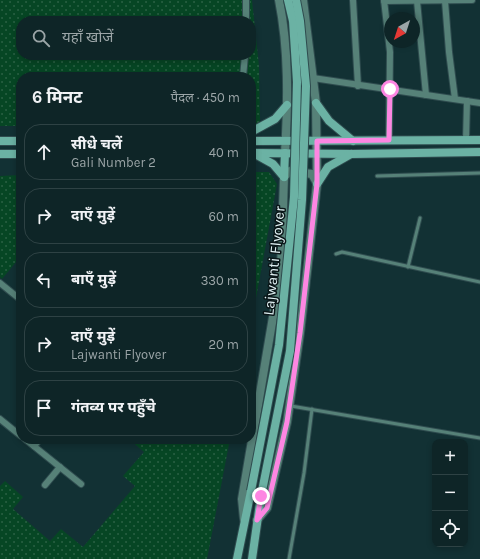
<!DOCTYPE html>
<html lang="hi">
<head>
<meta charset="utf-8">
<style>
	body { margin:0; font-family:Karla,"Noto Sans Devanagari",sans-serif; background:#1c3133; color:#f1f3f6 }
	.controls { position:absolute; right:12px; bottom:12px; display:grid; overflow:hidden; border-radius:8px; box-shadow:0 2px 6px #0003 }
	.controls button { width:36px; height:36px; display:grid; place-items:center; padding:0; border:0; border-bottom:1px solid #2e4244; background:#0e2527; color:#f1f3f6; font:20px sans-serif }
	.compass { position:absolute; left:384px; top:12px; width:36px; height:36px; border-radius:50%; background:#0e2527; box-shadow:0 2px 6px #0003; rotate:219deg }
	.stop { position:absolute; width:12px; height:12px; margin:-9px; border:3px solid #fd86e2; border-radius:50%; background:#fff }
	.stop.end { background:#fd86e2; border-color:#fff; box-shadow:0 1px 4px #0008 }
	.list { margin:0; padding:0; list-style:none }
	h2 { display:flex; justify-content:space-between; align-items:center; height:52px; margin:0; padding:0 16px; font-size:17px }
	h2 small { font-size:13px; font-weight:400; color:#9ba5a7 }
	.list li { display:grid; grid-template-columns:26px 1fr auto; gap:12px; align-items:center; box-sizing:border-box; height:56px; margin:0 8px 8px; padding:0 8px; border:1px solid #2e4244; border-radius:16px }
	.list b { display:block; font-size:15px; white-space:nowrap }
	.list p { margin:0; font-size:13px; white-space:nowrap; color:#9ba5a7 }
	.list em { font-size:13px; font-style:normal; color:#9ba5a7 }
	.icon { flex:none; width:22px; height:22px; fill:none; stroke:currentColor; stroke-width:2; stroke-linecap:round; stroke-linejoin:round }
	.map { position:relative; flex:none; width:480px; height:559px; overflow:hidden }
	.search { position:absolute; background:#0e2527; box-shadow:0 2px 6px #0003; left:16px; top:16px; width:240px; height:44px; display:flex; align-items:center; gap:10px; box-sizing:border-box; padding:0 14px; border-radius:16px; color:#9ba5a7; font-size:15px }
	.panel { position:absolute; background:#0e2527; box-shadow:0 2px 6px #0003; left:16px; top:72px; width:240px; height:372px; border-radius:16px }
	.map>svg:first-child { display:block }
	.park { fill:url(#park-dots); fill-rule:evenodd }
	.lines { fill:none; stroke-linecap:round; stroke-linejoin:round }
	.service-casing { stroke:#2f4c4f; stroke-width:5 }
	.minor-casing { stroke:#2f4c4f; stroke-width:8 }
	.tertiary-casing { stroke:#2f4c4f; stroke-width:10 }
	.secondary-casing { stroke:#2f4c4f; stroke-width:10 }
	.service { stroke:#568178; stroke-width:3 }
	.minor { stroke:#568178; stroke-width:6 }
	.tertiary { stroke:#568178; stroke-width:8 }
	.secondary { stroke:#6bb2a4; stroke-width:8 }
	.secondary-bridge-casing { stroke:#2f4c4f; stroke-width:10; stroke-linecap:butt }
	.secondary-bridge { stroke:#6bb2a4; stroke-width:8 }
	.route { stroke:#fd86e2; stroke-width:5 }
	.labels { text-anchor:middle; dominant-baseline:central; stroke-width:3; stroke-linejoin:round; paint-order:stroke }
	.street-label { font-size:15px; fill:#e0f1f3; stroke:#0a1618 }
</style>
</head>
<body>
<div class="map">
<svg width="480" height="559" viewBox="0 0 480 559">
	<defs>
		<pattern id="park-dots" width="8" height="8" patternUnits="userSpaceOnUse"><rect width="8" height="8" fill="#064624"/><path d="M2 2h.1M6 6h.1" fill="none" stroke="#2a6144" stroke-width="1.8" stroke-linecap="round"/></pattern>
	</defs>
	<rect width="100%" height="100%" fill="#123134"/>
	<g class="park">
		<path d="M0,0H252L259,66L260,124H251V77H21V126H0ZM21,21H251V55H21Z"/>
		<polygon points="251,172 269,172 277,184 251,325"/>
		<polygon points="21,175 21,256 2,279 0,277 0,176"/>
		<polygon points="129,439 230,439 207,559 0,559 0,486 5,481 23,497 13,509 50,541 61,529 83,547 135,486 123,476 144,452"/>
	</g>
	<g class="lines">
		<g class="service-casing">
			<g id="service">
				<polyline points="377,176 480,173"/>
				<polyline points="336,254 342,252 480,282"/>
				<polyline points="408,267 420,218"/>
				<polyline points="291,406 480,438"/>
				<polyline points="289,559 304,473 312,409"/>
			</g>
		</g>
		<g class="minor-casing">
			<g id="minor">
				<polyline points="353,0 358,86"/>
				<polyline points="384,0 390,52 389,140"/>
				<polyline points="384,1 472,0"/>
				<polyline points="417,1 426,95"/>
				<polyline points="445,1 449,52 455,99"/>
				<polyline points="246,21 246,0"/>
				<polyline points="243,77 245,55"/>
				<polyline points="313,78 480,103"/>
				<polyline points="466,140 467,101"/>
				<polyline points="0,283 21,300"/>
				<polyline points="0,419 21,436"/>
				<polyline points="25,439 81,484"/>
				<polyline points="34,446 40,439"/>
				<polyline points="45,485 60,467"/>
			</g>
		</g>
		<g class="tertiary-casing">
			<g id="tertiary">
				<path d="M279,0C289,50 288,103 285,153"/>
				<polyline points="244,519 242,499 281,270 284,177 290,171 312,174 317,183"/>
				<polyline points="257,520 267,508 287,422 300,333 317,184 316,103 303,0"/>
			</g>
		</g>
		<g class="secondary-casing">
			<g id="secondary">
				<polyline points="316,103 329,121 353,141"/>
				<polyline points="251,132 275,119 287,105"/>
				<polyline points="0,141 21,141"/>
				<polyline points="251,141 480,140"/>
				<polyline points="251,153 352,154 480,152"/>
				<polyline points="0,154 21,154"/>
				<polyline points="255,154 273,164 284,177"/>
				<polyline points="284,177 285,153"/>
				<polyline points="317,184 328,167 351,154"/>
				<polyline points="237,559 251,491"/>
				<polyline points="252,559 261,496"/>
			</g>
		</g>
		<use href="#service" class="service"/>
		<use href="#minor" class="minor"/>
		<use href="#tertiary" class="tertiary"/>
		<use href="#secondary" class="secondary"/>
		<g class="secondary-bridge-casing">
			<g id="secondary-bridge">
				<polyline points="251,491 279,345 294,197 297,82 293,21 288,0"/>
				<polyline points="261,496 290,351 302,200 306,86 300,21 296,0"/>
			</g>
		</g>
		<use href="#secondary-bridge" class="secondary-bridge"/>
	</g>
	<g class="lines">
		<polyline class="route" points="261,496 257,520 267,508 287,422 300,333 317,184 317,141 389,140 390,89"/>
	</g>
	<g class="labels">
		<g class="street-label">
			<text transform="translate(274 261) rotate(-84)">Lajwanti Flyover</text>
		</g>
	</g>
</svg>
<div class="controls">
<button>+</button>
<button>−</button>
<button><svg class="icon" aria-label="locate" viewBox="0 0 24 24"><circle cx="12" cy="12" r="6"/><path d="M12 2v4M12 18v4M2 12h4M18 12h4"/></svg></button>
</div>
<svg class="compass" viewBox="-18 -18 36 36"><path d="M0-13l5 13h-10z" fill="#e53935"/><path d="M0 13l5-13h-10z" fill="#9ba5a7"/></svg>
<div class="stop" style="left:390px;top:89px"></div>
<div class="stop end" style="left:261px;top:496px"></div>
<div class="search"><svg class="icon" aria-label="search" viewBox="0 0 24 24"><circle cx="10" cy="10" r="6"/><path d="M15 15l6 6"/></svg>यहाँ खोजें</div>
<section class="panel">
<h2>6 मिनट<small>पैदल · 450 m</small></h2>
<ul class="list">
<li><svg class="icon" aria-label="ahead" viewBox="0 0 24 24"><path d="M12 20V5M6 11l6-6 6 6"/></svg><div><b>सीधे चलें</b><p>Gali Number 2</p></div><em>40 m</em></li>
<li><svg class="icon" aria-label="right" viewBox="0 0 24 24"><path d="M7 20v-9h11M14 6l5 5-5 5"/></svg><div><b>दाएँ मुड़ें</b></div><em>60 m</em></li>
<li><svg class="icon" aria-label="left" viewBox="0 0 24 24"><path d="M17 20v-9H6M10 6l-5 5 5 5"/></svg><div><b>बाएँ मुड़ें</b></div><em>330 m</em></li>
<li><svg class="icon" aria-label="right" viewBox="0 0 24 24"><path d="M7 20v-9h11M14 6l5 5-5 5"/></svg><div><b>दाएँ मुड़ें</b><p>Lajwanti Flyover</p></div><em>20 m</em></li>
<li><svg class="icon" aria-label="arrive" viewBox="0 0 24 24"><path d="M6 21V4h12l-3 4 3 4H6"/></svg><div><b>गंतव्य पर पहुँचे</b></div></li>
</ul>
</section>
</div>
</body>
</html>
